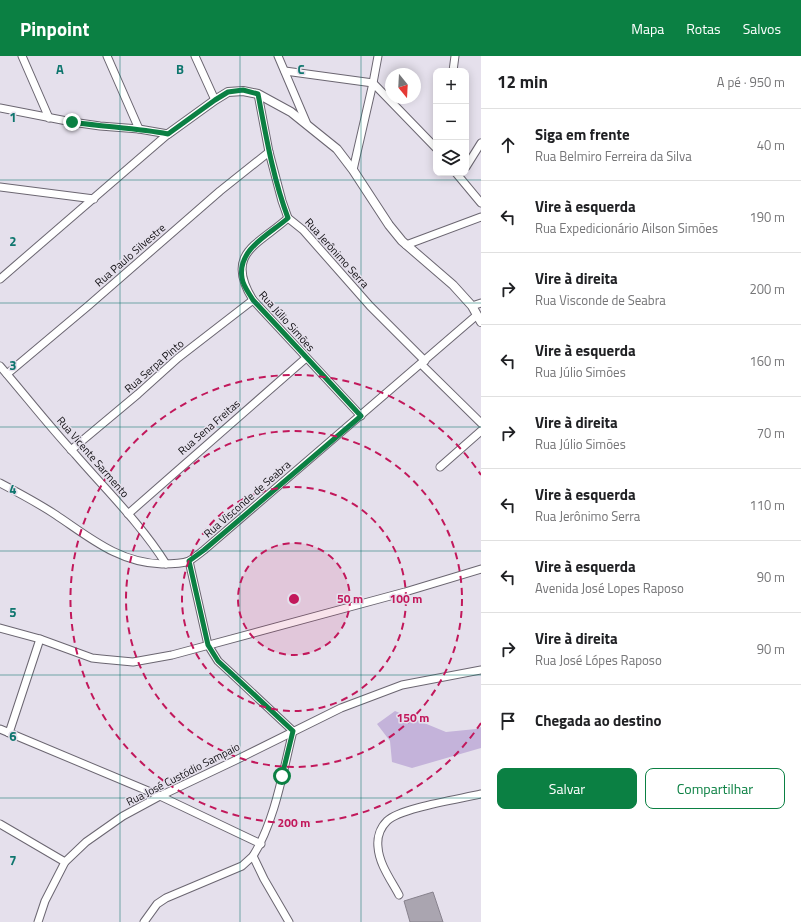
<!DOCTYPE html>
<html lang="pt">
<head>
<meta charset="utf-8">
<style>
	body { margin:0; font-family:"Titillium Web",sans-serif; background:#f6f6f6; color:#202124 }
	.controls { position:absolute; right:12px; top:12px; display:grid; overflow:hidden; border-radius:8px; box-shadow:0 2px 10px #0003 }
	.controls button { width:36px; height:36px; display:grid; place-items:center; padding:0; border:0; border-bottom:1px solid #e0e0e0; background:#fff; color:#202124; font:20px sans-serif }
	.compass { position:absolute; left:385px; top:12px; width:36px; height:36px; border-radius:50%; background:#fff; box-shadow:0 2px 10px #0003; rotate:162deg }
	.stop { position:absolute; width:12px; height:12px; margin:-9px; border:3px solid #0b8043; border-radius:50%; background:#fff }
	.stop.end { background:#0b8043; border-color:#fff; box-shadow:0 1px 4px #0008 }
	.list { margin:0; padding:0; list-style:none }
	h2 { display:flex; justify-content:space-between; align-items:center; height:52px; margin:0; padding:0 16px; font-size:17px }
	h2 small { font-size:13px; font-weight:400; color:#757577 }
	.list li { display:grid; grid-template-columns:26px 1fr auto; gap:12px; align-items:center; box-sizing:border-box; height:72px; padding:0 16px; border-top:1px solid #e0e0e0 }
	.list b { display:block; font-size:15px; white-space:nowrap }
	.list p { margin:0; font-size:13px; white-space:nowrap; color:#757577 }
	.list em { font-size:13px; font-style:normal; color:#757577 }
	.actions { display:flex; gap:8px; padding:12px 16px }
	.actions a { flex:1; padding:9px 0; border:1px solid #0b8043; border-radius:8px; text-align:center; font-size:14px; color:#0b8043 }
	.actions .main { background:#0b8043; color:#fff }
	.icon { flex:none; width:22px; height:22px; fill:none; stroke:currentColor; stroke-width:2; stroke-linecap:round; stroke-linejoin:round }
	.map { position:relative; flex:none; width:481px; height:866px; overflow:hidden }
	header { display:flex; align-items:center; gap:24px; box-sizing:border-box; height:56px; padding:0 20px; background:#0b8043; color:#fff }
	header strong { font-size:19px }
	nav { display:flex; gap:22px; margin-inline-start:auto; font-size:14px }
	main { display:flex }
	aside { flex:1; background:#fff }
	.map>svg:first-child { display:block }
	.green { fill:#c4b3da }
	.building { fill:#aaa5b0; stroke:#87828d }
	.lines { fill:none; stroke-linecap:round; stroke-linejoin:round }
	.minor-casing { stroke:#6b6671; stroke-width:9 }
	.tertiary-casing { stroke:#6b6671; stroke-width:10 }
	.minor { stroke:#fff; stroke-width:7 }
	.tertiary { stroke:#fff; stroke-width:8 }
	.route { stroke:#0b8043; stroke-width:5 }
	.grid { fill:none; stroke:#0f766e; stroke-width:1; stroke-opacity:0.55 }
	.ring { fill:none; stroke:#c2185b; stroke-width:2; stroke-dasharray:7 5 }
	.labels { text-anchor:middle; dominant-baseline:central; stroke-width:3; stroke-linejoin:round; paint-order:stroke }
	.street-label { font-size:11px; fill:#121014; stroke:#e5e0ec }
	.grid-label { font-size:13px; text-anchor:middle; font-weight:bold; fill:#0f766e; stroke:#e5e0ec; stroke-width:3; stroke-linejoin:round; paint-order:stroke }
	.centre { fill:#c2185b; stroke:#e5e0ec; stroke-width:2 }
	.ring-label { font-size:12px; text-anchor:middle; font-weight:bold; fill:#c2185b; stroke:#e5e0ec; stroke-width:3; stroke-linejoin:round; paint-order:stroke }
</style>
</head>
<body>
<header>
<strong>Pinpoint</strong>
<nav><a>Mapa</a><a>Rotas</a><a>Salvos</a></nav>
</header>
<main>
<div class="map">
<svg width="481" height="866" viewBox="0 0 481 866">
	<rect width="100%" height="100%" fill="#e5e0ec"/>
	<polygon class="green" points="395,655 446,676 476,673 481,671 481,692 412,712 392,706 390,685 377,668"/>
	<polygon class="building" points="433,836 443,866 410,866 404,845"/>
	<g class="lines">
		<g class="minor-casing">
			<g id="minor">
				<polyline points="22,0 49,62"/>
				<polyline points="107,0 139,73"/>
				<polyline points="195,0 215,44"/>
				<polyline points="278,0 307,68"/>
				<polyline points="285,15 373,27 436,92"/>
				<polyline points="453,15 455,0"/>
				<polyline points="258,38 269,96 282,145 288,162 303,174 370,250 425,305"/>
				<polyline points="0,52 72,66 100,70 139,73 168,78"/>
				<polyline points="466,111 481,87"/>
				<polyline points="353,114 373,27 378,0"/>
				<polyline points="456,117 481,147"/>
				<polyline points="0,131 94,143"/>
				<path d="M288,162C258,189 224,197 253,244L361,360"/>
				<polyline points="406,189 481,161"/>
				<polyline points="0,223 168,78"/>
				<polyline points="472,250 481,247"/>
				<polyline points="421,308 481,367"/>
				<path d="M0,310C25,339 49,370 75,398C106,434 141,468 166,508"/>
				<polyline points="7,318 88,250 220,135 269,96"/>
				<polyline points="71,394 138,338 178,302 253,244"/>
				<polyline points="440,411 481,375"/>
				<path d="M0,427C19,437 38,447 56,459C89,481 119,507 162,508C171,508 181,508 189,505C194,502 199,498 204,494L477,259"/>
				<polyline points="128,458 306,302"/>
				<polyline points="189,505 208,589 218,605 231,617 293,675"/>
				<polyline points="0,572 40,583 92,602 101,603 133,606 172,599 405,536 481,513"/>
				<polyline points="0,673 160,740 261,788"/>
				<polyline points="9,677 40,583"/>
				<polyline points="0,768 65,806"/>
				<path d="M399,839C391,824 379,808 378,791C377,782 380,772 387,765C400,752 460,743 481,738"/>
				<polyline points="38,866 45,845 65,806 86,786 123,760 160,740 236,704 341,652 402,629 481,614"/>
				<polyline points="144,866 157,848 166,842 242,810 253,800"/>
				<path d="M289,866L264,823L253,800C275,765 283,715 293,675"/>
			</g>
		</g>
		<g class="tertiary-casing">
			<polyline id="tertiary" points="168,78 215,44 228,36 243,35 258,38 291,56 337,93 353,114 389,169 402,185 453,229 472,250 481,266"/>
		</g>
		<use href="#minor" class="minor"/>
		<use href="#tertiary" class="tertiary"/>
	</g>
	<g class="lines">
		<path class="route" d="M72,66C104,71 136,72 168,78L215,44L228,36L243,34L258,38C266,80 273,122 288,162C270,178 237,193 242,222C243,230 249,237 253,244L361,360L204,494L189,505L208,589L218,605L231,617L293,675L282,720"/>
	</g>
	<path class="grid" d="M120,0V866M240,0V866M361,0V866M0,124H481M0,247H481M0,371H481M0,495H481M0,619H481M0,742H481"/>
	<circle cx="294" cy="543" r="56" fill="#c2185b" fill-opacity=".12"/>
	<g class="ring">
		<circle cx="294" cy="543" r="56"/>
		<circle cx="294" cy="543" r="112"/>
		<circle cx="294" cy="543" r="168"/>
		<path d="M481 667A224 224 0 1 1 481 419"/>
	</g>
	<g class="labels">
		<g class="street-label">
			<text transform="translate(337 197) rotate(48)">Rua Jerônimo Serra</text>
			<text transform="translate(130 199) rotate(-41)">Rua Paulo Silvestre</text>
			<text transform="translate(287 265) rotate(48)">Rua Júlio Simões</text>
			<text transform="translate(154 310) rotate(-41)">Rua Serpa Pinto</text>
			<text transform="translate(209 371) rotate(-41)">Rua Sena Freitas</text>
			<text transform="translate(93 401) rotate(49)">Rua Vicente Sarmento</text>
			<text transform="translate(247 443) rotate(-41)">Rua Visconde de Seabra</text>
			<text transform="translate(183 718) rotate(-27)">Rua José Custódio Sampaio</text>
		</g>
	</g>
	<g class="grid-label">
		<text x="60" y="18">A</text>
		<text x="180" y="18">B</text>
		<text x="301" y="18">C</text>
		<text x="13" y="66">1</text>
		<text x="13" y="190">2</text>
		<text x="13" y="314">3</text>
		<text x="13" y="438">4</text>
		<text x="13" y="561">5</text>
		<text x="13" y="685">6</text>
		<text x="13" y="809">7</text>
	</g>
	<circle cx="294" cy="543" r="6" class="centre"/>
	<g class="ring-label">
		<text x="350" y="547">50 m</text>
		<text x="406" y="547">100 m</text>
		<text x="413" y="666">150 m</text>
		<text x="294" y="771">200 m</text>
	</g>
</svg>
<div class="controls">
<button>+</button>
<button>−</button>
<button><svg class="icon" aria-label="layers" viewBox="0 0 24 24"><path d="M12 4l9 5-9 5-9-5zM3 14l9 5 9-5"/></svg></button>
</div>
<svg class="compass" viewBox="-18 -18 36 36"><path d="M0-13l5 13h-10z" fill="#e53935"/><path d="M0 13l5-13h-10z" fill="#757577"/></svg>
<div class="stop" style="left:282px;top:720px"></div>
<div class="stop end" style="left:72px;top:66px"></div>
</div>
<aside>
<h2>12 min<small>A pé · 950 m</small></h2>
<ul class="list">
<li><svg class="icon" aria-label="ahead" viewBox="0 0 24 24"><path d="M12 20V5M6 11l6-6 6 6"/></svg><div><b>Siga em frente</b><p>Rua Belmiro Ferreira da Silva</p></div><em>40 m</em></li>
<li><svg class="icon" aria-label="left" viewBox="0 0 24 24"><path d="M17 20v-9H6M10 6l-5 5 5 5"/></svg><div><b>Vire à esquerda</b><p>Rua Expedicionário Ailson Simões</p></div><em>190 m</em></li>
<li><svg class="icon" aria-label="right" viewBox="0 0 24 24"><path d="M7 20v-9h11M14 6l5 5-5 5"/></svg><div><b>Vire à direita</b><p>Rua Visconde de Seabra</p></div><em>200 m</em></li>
<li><svg class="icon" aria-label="left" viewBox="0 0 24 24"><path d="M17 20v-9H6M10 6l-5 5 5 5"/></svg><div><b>Vire à esquerda</b><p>Rua Júlio Simões</p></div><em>160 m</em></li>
<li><svg class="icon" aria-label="right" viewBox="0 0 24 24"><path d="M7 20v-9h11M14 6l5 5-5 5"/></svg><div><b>Vire à direita</b><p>Rua Júlio Simões</p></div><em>70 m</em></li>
<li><svg class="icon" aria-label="left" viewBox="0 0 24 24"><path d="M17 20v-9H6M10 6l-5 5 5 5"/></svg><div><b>Vire à esquerda</b><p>Rua Jerônimo Serra</p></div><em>110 m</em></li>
<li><svg class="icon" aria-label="left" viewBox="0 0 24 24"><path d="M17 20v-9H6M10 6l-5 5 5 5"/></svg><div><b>Vire à esquerda</b><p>Avenida José Lopes Raposo</p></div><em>90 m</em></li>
<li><svg class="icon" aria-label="right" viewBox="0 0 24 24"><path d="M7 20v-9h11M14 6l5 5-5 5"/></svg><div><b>Vire à direita</b><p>Rua José Lópes Raposo</p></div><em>90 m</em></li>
<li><svg class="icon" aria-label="arrive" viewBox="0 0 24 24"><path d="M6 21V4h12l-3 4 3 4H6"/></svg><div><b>Chegada ao destino</b></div></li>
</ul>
<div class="actions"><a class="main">Salvar</a><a>Compartilhar</a></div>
</aside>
</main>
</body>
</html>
